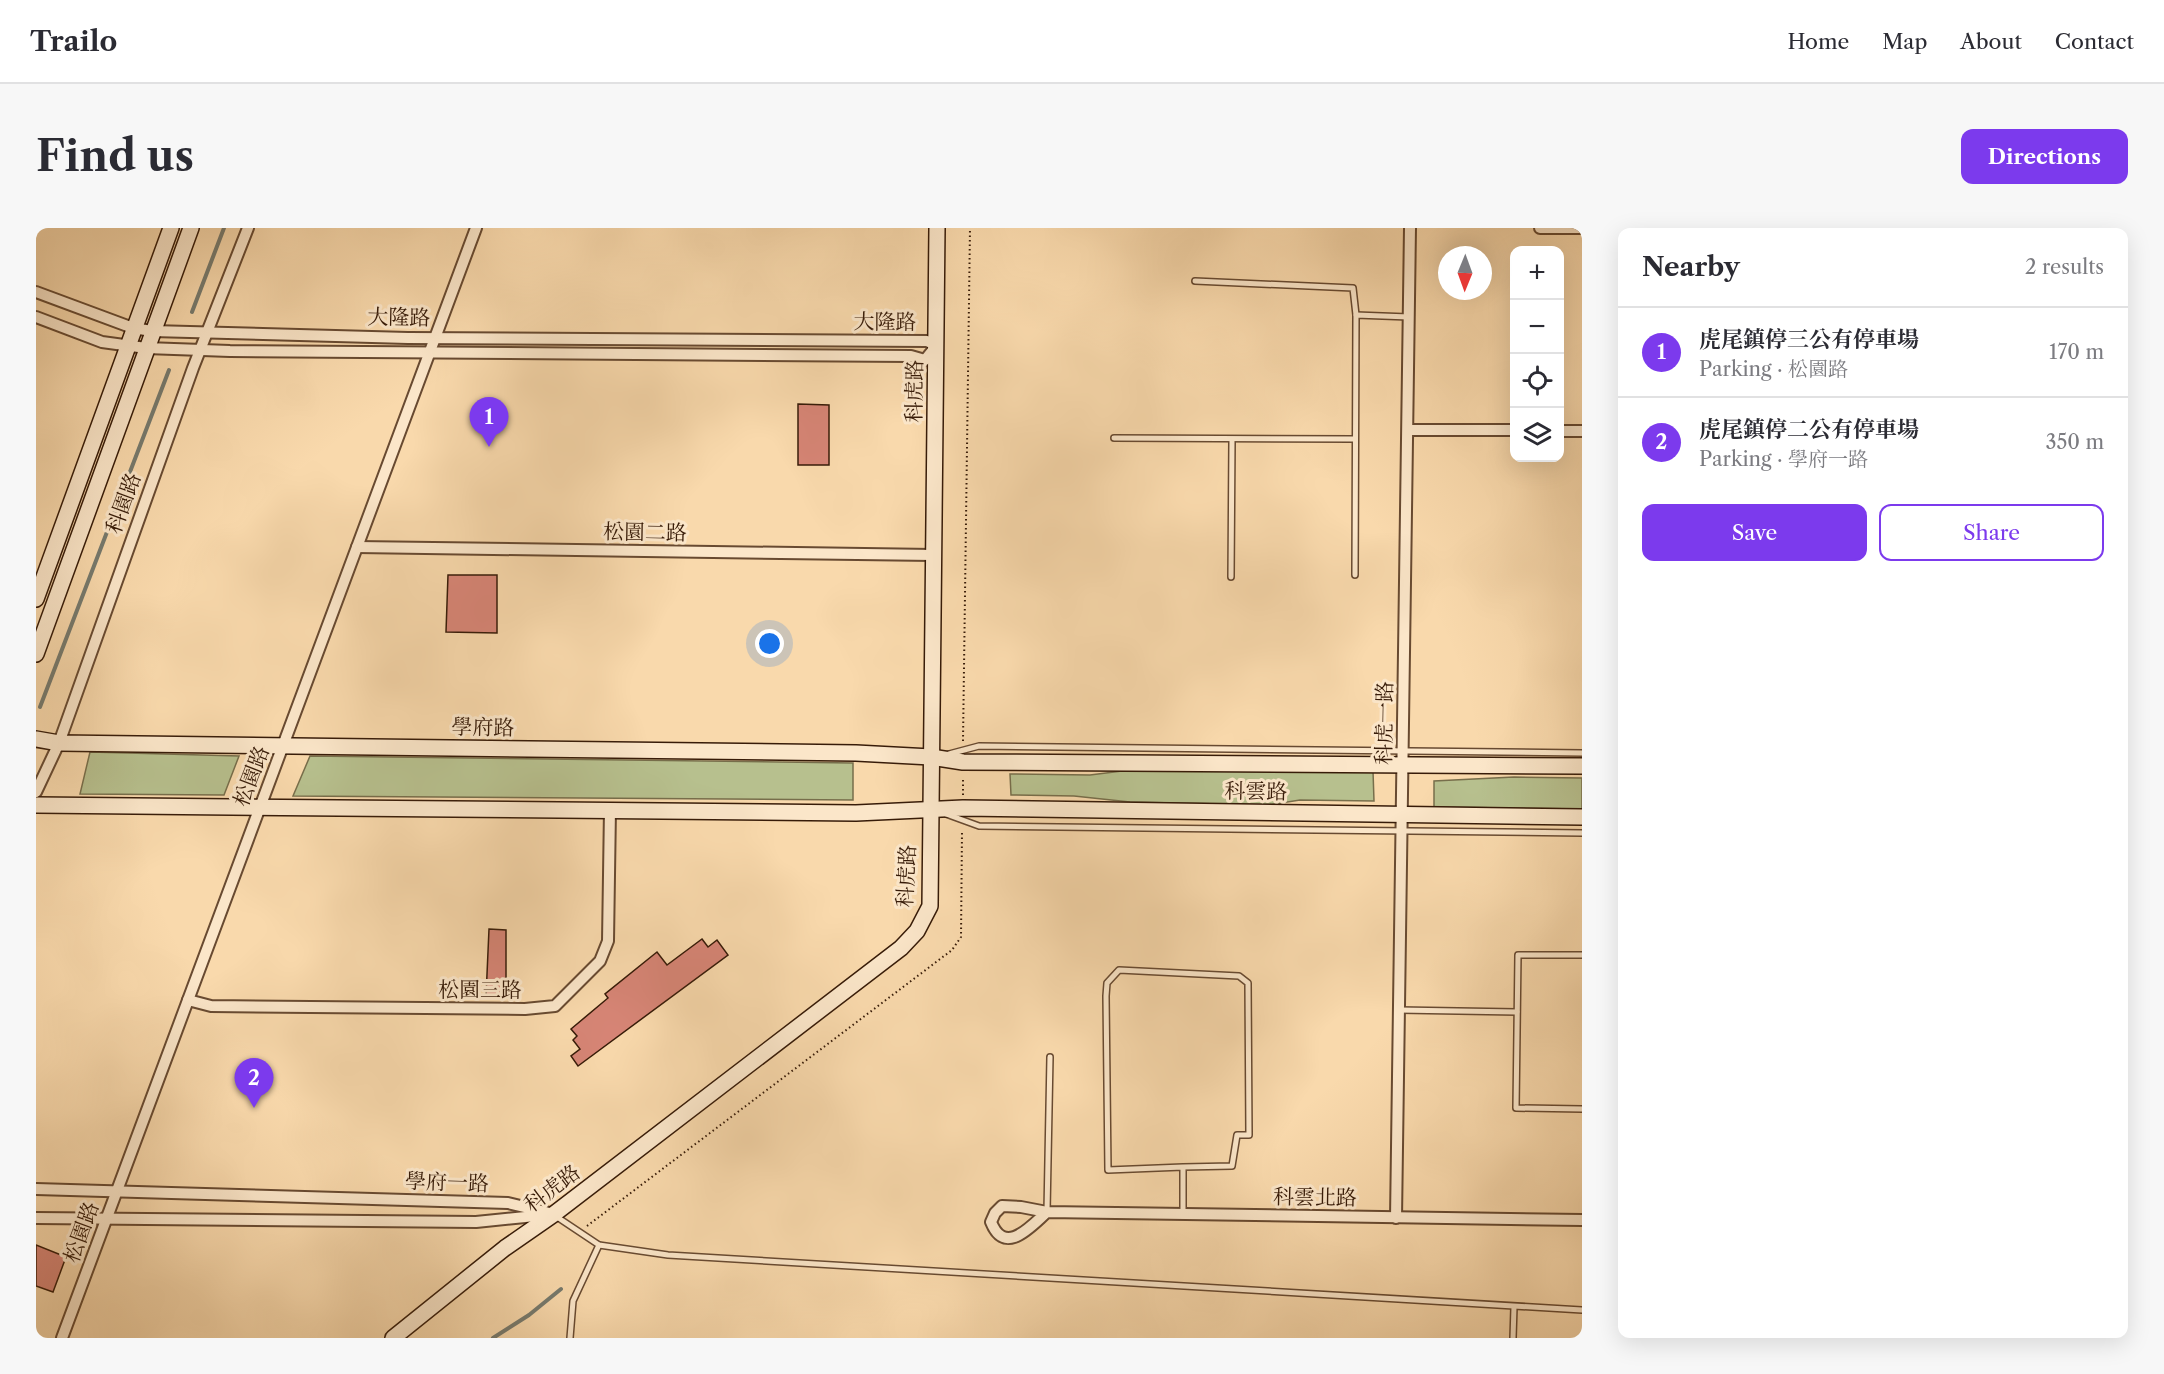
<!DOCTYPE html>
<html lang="en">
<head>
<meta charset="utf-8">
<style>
	body { margin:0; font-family:"Libre Caslon Text","Noto Serif TC",serif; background:#f7f7f7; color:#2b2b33 }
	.controls { position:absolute; right:18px; top:18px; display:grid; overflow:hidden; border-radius:12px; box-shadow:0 6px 24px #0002 }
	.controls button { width:54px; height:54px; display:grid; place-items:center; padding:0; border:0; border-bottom:2px solid #e1e1e2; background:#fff; color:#2b2b33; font:30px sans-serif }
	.compass { position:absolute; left:1402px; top:18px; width:54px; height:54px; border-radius:50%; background:#fff; box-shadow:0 6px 24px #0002; rotate:181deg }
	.you { position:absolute; left:734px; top:416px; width:21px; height:21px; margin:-15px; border:4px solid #fff; border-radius:50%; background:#1a73e8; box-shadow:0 0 0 9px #1a73e833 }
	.badge { display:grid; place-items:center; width:39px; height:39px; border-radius:50%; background:#7c3aed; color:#fff; font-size:20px; font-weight:700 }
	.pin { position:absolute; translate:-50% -50px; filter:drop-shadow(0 2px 3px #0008) }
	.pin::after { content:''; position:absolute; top:32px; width:21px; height:18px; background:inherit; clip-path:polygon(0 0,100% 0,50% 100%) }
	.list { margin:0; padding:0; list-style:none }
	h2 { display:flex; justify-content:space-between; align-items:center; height:78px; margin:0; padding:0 24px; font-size:26px }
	h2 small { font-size:20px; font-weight:400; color:#7c7c81 }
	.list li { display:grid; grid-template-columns:39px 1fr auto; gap:18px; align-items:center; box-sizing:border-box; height:90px; padding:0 24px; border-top:2px solid #e1e1e2 }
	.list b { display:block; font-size:22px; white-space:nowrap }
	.list p { margin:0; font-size:20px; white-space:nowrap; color:#7c7c81 }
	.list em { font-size:20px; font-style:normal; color:#7c7c81 }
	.actions { display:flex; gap:12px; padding:18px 24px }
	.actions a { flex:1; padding:14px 0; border:2px solid #7c3aed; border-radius:12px; text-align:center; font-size:21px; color:#7c3aed }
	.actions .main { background:#7c3aed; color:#fff }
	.icon { flex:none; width:33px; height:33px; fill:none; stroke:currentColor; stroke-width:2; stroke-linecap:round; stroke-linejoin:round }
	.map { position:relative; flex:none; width:1546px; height:1110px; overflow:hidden; border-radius:12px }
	header { display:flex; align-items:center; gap:36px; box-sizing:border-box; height:84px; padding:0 30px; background:#fff; border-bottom:2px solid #e1e1e2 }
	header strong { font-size:28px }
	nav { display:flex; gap:33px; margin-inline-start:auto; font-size:21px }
	.intro { display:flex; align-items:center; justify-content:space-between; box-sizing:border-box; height:144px; padding:0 36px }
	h1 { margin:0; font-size:42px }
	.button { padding:15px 27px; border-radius:12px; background:#7c3aed; color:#fff; font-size:21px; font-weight:700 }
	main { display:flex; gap:36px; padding:0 36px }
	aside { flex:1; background:#fff; border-radius:12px; box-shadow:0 6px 24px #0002 }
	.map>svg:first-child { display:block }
	.green { fill:#b7c08e; stroke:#776e4b; stroke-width:1.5 }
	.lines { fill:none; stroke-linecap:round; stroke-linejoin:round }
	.stream { stroke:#767a6e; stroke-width:4 }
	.building { fill:#d78576; stroke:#371b08; stroke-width:1.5 }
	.lane-casing { stroke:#684a31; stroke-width:8 }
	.street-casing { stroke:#684a31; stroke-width:14 }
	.secondary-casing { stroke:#371b08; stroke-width:18 }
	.path { stroke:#371b08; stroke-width:2; stroke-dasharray:1.5 3; stroke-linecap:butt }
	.lane { stroke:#fbe6c9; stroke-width:5 }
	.street { stroke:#fbe6c9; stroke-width:10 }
	.secondary { stroke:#fbe6c9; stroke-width:15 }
	.labels { text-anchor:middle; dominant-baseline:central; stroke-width:6; stroke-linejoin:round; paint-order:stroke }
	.street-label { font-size:21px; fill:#371b08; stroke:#fbe6c9 }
</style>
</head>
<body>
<header>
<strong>Trailo</strong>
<nav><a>Home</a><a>Map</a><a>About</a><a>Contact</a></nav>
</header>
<div class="intro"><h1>Find us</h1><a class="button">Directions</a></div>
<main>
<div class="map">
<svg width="1546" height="1110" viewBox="0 0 1546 1110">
	<rect width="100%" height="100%" fill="#f9d9ac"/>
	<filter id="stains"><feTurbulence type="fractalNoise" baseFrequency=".00333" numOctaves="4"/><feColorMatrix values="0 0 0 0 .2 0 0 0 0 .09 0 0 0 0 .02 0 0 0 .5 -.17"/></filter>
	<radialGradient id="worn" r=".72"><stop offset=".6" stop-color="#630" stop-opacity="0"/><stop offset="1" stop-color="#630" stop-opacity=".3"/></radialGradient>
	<g class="green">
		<polygon points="54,524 203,528 188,567 44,566"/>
		<polygon points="274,528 817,535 817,572 257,568"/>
		<polygon points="1094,542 1337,543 1338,573 1264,572 1232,577 1094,574 1038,568 975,567 974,546 1054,547"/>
		<polygon points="1478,549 1546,550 1546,581 1398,579 1398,553"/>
	</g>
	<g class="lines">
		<g class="stream">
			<polyline points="156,84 188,0"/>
			<polyline points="4,479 133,142"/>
			<polyline points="457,1110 493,1087 525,1061"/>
		</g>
	</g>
	<g class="building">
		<polygon points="762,176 793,177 793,237 762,237"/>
		<polygon points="412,347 461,347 461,405 410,404"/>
		<polygon points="453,701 470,702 470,769 450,769"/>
		<polygon points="666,711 672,719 681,712 692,727 542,838 535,828 544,821 537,812 541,808 535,801 572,770 569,766 621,724 631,737"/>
		<polygon points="0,1017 30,1029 17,1064 0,1058"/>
	</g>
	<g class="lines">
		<g class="lane-casing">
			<g id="lane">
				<polyline points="1159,53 1317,60 1320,87"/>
				<polyline points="1078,210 1318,211"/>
				<polyline points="1319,347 1320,87 1373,89"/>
				<polyline points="1195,349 1196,212"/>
				<polyline points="913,526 943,518 1546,525"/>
				<polyline points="910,586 943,598 1546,605"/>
				<polyline points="1546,727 1482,727 1480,880 1546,881"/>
				<polyline points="1363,782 1481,784"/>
				<polyline points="1011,983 1014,829"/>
				<polyline points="518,987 563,1017 632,1027 1546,1082"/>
				<polyline points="1147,987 1147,939 1196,938 1201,907 1213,907 1212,755 1203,748 1083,742 1071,755 1070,768 1072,942 1147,939"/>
				<polyline points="534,1110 537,1073 563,1017"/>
				<polyline points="1477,1110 1478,1079"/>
			</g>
		</g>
		<g class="street-casing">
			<g id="street">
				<polyline points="1504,0 1546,0"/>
				<polyline points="0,64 97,100 116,103 372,110 891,113 900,118 889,132 875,128 194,123 110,120 66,114 0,89"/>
				<polyline points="1372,202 1478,202"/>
				<polyline points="1524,203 1546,203"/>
				<polyline points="321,319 897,327"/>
				<polyline points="0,564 23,515 157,140 212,0"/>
				<polyline points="152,772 175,778 489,781 519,778 564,733 572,713 574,581"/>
				<polyline points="0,961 472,975 518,986"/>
				<path d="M1011,984C995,998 969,1029 955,994L959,985L966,978L985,979L1011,984L1546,992"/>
				<polyline points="0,990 440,994 509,987"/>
				<polyline points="1360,990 1374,0"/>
				<polyline points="26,1110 440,0"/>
			</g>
		</g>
		<g class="secondary-casing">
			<g id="secondary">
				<polyline points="0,371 135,0"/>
				<polyline points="0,426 155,0"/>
				<polyline points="0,511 23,515 820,525 895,529 927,534 1546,538"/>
				<polyline points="0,577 820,585 927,580 1546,589"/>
				<polyline points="357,1110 469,1020 518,986 865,720 881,703 894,678 901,0"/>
			</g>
		</g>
		<g class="path">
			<polyline points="927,513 934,0"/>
			<polyline points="927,567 927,549"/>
			<polyline points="551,998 916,722 925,709 926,603"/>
		</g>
		<use href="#lane" class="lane"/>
		<use href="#street" class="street"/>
		<use href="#secondary" class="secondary"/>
	</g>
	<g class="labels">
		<g class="street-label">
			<text transform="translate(363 89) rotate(1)">大隆路</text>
			<text x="849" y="93">大隆路</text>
			<text transform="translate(878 163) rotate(-89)">科虎路</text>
			<text transform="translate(87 275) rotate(-70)">科園路</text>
			<text transform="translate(609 304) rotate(1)">松園二路</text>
			<text transform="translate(1348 495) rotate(-89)">科虎一路</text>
			<text transform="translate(447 499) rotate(1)">學府路</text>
			<text transform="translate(215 548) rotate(-69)">松園路</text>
			<text transform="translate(1220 563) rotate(1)">科雲路</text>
			<text transform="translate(870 648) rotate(-87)">科虎路</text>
			<text x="444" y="761">松園三路</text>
			<text transform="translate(411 954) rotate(2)">學府一路</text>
			<text transform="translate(516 960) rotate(-37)">科虎路</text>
			<text transform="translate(1279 969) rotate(1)">科雲北路</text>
			<text transform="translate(45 1004) rotate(-70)">松園路</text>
		</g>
	</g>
	<rect width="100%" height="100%" filter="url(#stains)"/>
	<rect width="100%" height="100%" fill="url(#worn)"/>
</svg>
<div class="controls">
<button>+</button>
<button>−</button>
<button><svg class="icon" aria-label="locate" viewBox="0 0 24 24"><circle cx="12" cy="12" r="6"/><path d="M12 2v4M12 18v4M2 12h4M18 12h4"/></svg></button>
<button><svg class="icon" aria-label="layers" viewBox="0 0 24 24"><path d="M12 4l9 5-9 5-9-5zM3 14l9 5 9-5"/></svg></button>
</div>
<svg class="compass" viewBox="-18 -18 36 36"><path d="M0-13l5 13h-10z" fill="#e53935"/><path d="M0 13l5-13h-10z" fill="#7c7c81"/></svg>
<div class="you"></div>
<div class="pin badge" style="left:453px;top:219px">1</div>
<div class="pin badge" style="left:218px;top:880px">2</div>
</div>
<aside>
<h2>Nearby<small>2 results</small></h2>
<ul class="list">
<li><span class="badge">1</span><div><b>虎尾鎮停三公有停車場</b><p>Parking · 松園路</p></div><em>170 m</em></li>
<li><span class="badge">2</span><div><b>虎尾鎮停二公有停車場</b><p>Parking · 學府一路</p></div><em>350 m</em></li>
</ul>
<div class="actions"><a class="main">Save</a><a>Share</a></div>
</aside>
</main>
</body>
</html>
